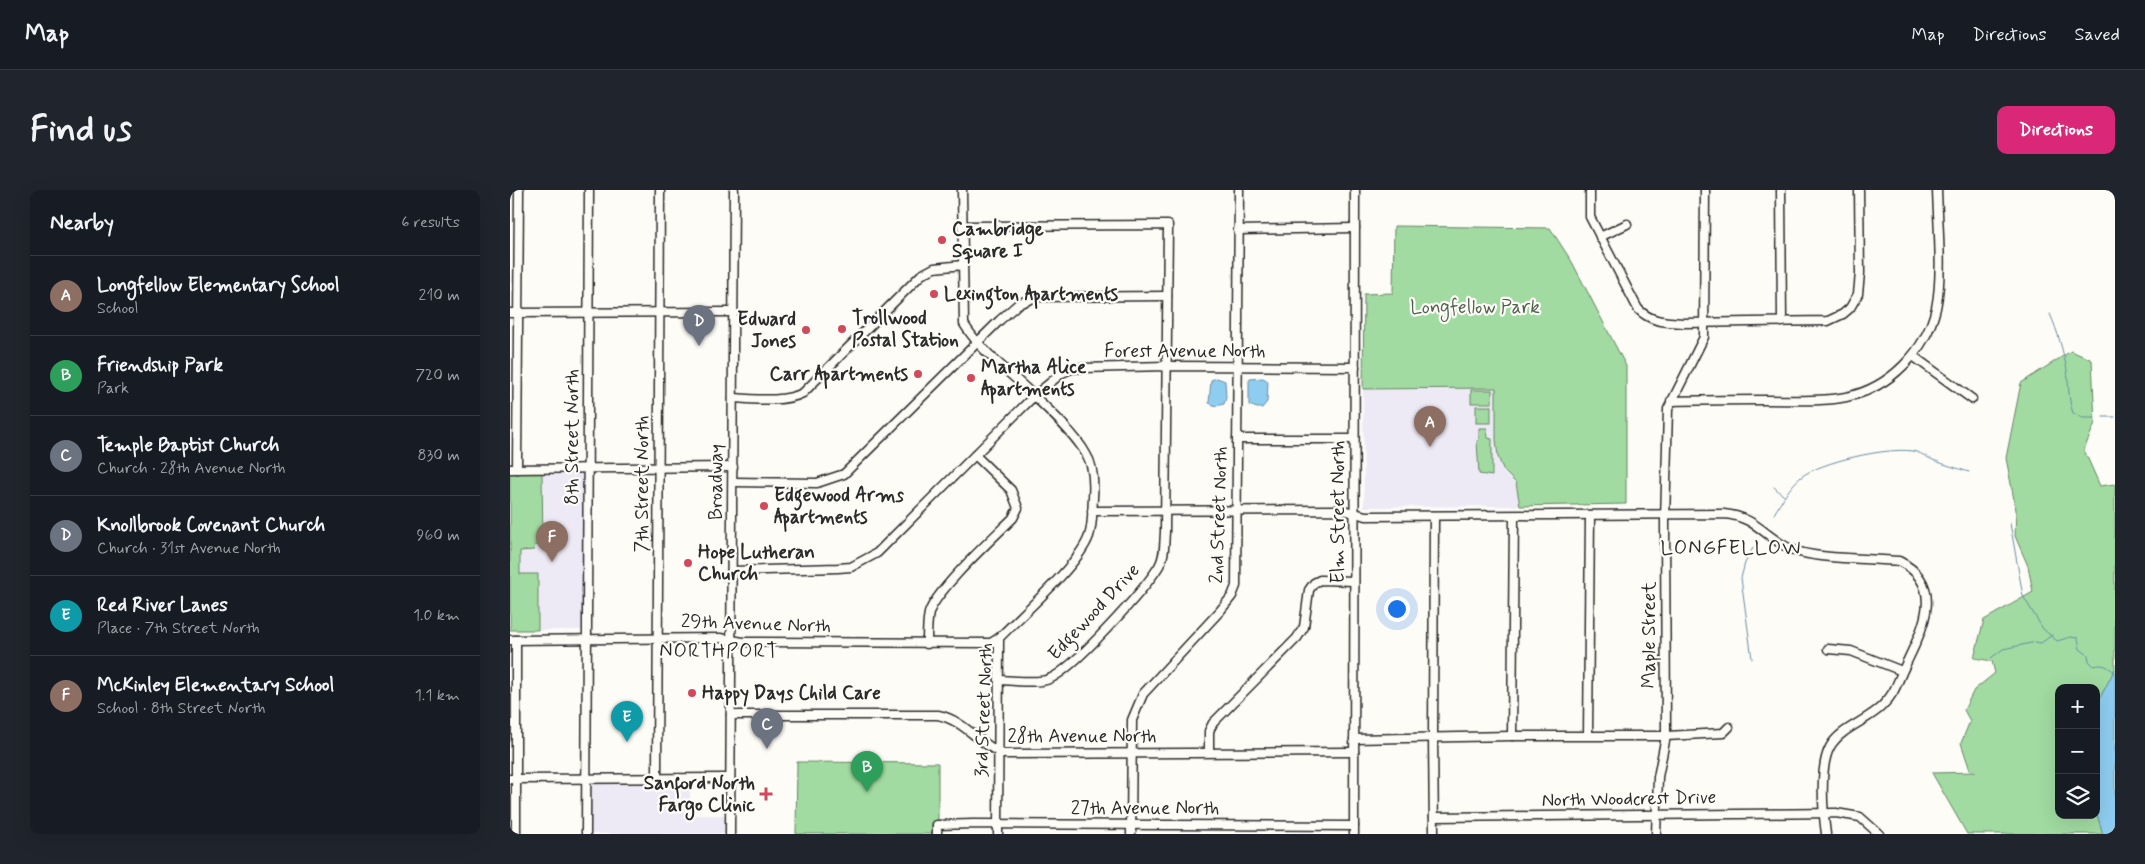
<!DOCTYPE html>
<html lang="en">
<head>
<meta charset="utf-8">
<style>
	body { margin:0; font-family:Mynerve,sans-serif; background:#20242c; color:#f1f3f6 }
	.controls { position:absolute; right:15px; bottom:15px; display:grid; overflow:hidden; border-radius:10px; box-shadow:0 5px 20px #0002 }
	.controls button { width:45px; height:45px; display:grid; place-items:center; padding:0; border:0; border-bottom:1px solid #363941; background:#171b24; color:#f1f3f6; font:25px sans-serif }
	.you { position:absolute; left:886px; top:418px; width:18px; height:18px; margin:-12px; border:4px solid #fff; border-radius:50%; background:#1a73e8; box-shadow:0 0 0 8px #1a73e833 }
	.badge { display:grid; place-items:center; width:32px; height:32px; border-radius:50%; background:#db2777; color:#fff; font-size:16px; font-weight:700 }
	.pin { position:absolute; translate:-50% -41px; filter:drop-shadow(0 1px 2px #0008) }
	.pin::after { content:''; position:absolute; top:26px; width:18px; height:15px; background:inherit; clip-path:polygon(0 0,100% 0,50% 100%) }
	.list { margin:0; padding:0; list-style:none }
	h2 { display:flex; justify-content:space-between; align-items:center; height:65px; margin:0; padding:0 20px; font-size:21px }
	h2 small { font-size:16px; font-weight:400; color:#9ea1a6 }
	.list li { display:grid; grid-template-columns:32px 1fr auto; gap:15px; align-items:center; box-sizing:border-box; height:80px; padding:0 20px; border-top:1px solid #363941 }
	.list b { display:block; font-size:19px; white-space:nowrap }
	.list p { margin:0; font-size:16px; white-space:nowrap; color:#9ea1a6 }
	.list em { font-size:16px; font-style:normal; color:#9ea1a6 }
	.icon { flex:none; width:28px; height:28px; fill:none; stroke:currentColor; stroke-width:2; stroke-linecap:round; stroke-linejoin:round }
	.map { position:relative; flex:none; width:1605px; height:644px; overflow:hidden; border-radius:10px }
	header { display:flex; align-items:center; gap:30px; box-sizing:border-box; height:70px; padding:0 25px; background:#171b24; border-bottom:1px solid #363941 }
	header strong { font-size:24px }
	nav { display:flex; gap:28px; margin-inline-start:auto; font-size:18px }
	.intro { display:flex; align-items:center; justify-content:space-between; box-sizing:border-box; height:120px; padding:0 30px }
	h1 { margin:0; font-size:35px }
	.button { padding:12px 22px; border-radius:10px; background:#db2777; color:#fff; font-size:18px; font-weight:700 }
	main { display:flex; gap:30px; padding:0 30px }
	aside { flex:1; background:#171b24; border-radius:10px; box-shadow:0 5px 20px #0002 }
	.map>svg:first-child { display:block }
	.built { fill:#eeeaf5 }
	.green { fill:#a1dba1; stroke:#668366 }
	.water { fill:#8fcdf0; stroke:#678ca1 }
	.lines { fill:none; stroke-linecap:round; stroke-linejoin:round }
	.stream { stroke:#678ca1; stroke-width:1 }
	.minor-casing { stroke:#2b2b2b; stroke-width:11 }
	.minor { stroke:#fdfcf7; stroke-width:8 }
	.poi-dot { fill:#d1495b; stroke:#fdfcf7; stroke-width:2 }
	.labels { text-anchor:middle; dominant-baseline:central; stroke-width:4.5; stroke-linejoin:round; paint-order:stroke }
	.poi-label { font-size:19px; font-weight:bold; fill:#2b2b2b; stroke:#fdfcf7; text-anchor:start }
	.park-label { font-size:19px; fill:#4e604e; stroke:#fdfcf7 }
	.street-label { font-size:19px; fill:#2b2b2b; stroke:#fdfcf7 }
	.neighbourhood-label { font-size:20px; letter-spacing:1px; fill:#2b2b2b; stroke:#fdfcf7 }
</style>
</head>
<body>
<header>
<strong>Map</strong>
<nav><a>Map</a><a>Directions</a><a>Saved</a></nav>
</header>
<div class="intro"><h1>Find us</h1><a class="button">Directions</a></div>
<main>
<aside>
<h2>Nearby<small>6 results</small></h2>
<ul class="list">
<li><span class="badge" style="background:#8d6e63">A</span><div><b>Longfellow Elementary School</b><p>School</p></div><em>210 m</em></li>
<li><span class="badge" style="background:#2e9e5b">B</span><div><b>Friendship Park</b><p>Park</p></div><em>720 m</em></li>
<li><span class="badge" style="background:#6b7280">C</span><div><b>Temple Baptist Church</b><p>Church · 28th Avenue North</p></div><em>830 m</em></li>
<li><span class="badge" style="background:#6b7280">D</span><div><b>Knollbrook Covenant Church</b><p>Church · 31st Avenue North</p></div><em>960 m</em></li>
<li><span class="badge" style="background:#0f9aa8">E</span><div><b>Red River Lanes</b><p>Place · 7th Street North</p></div><em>1.0 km</em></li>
<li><span class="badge" style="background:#8d6e63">F</span><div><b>McKinley Elementary School</b><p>School · 8th Street North</p></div><em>1.1 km</em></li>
</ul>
</aside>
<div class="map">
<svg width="1605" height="644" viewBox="0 0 1605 644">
	<rect width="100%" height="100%" fill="#fdfcf7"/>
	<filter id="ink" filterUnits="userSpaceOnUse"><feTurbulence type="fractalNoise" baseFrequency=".02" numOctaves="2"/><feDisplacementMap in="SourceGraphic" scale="10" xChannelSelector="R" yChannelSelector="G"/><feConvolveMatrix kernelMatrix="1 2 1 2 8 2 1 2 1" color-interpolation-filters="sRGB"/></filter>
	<g filter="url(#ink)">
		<g class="built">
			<polygon points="986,198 986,250 988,265 994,282 1006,293 1010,316 854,317 853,199"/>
			<polygon points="32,283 68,283 73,285 73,440 28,440 28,384 10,384 10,360 24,360 25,355 33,355"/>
			<polygon points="81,593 180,593 180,625 215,625 215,644 79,644"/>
		</g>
		<g class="green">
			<polygon points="884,36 1040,38 1062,72 1116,176 1116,314 1010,316 1006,293 994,281 988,267 986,250 986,198 853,199 854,104 883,103"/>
			<polygon points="1561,161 1582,170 1585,233 1574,260 1590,296 1605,294 1605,479 1590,508 1586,525 1586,498 1549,498 1549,625 1586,625 1586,621 1593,644 1457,644 1422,583 1466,582 1460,580 1451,553 1460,531 1454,520 1464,500 1485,483 1482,471 1464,468 1474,430 1523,402 1518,376 1505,346 1506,320 1496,268 1511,193"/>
			<rect x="961" y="200" width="21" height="13"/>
			<rect x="966" y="216" width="15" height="17"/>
			<polygon points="969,238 977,238 978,248 982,249 982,286 969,284 967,251 969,249"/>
			<polygon points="0,283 32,283 33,355 25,355 24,360 10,361 10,384 28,384 28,440 0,440"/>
			<polygon points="287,572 428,573 428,631 422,631 422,644 286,644"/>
		</g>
		<g class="water">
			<polygon points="707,188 715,191 716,208 714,214 706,216 699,213 701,190"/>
			<polygon points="753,188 758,191 757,212 752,218 747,218 739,215 739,191 740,189"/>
			<polygon points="1605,479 1605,644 1593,644 1586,621 1586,525 1590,508"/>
		</g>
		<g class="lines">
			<g class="stream">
				<path d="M1540,124C1548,142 1553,161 1557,180C1559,195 1558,209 1563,223L1573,228H1583"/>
				<polyline points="1593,227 1605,227"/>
				<polyline points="1264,297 1274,306"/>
				<path d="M1264,324C1272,311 1279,297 1291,287C1310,272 1377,257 1402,261C1410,262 1416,267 1423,270C1435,275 1447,278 1459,282"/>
				<path d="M1500,333L1513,406L1533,439L1547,451L1560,447L1568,448L1570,459L1578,465L1579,471L1584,476C1594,473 1597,477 1605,482"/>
				<polyline points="1481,468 1493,459 1526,452 1531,453 1542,445"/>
				<polyline points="1242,469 1231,388 1235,373 1243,358"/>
			</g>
			<g class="minor-casing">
				<g id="minor">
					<path d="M452,0L454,134C471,162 500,182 523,205C539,220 566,245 576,264C584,276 584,294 583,308C582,321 583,334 579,346C569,375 512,424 489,448L488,644"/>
					<path d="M1080,0V27L1128,119C1141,132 1155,132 1173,133L1318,131L1333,124L1340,118L1348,104L1350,83L1349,0"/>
					<polyline points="1271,0 1272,132"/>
					<path d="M452,36L658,35L655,342C654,354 655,366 649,376C635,399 563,480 539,489C528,494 502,490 489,490"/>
					<polyline points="728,40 845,38"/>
					<polyline points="1090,47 1117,34"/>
					<polyline points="0,123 224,122"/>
					<polyline points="1403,166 1462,209"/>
					<path d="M223,208C245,209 273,213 293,203L411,85L424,78L453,75"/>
					<path d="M1161,211C1193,210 1225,210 1256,210C1282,210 1311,212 1336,207C1380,198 1416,161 1426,118C1433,86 1428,34 1427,0"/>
					<polyline points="727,249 844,249"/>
					<polyline points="0,279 223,277"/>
					<polyline points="7,279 9,0"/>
					<polyline points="223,292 307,293 334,284 490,130 508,114 526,107 657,106"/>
					<path d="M582,321L833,320L856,326L1214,324C1247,327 1254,347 1281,359C1306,370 1360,368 1389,371C1437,395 1412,440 1395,476C1387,492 1386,502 1373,515C1358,531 1330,538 1320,557C1309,577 1313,622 1316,644"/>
					<polyline points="222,381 328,378 341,377 367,363 524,206 552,183 561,179 572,178 657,176 845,177"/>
					<polyline points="0,450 210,448 233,452 481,453 489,448"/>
					<path d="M417,454C417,444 417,432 419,423C426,400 483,348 503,328L508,318L501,300L466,266"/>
					<polyline points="1318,459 1341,461 1392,481"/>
					<path d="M221,525H428C454,530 469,554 493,564L844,562"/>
					<polyline points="1078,545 1080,325"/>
					<polyline points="1002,546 1004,326"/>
					<polyline points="844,549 1002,546 1156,546 1213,543 1219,537"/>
					<polyline points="699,562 699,541 703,533 787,448 794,437 799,400 804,393 810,390 844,391"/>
					<polyline points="147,588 150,0"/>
					<polyline points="0,589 220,588"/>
					<polyline points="924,627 1326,623 1350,627 1369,644"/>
					<polyline points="6,644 6,450"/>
					<polyline points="76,644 79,0"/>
					<polyline points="220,644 224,0"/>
					<polyline points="427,644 427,635 463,634 844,636"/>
					<polyline points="621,644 622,530 633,504 710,421 722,406 726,396 729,0"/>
					<polyline points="844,644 845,0"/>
					<polyline points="924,644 923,547 924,326"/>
					<polyline points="1146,644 1148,587 1156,546 1155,331 1158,219 1194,147 1195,0"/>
				</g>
			</g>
			<use href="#minor" class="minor"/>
		</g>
	</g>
	<g class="poi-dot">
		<circle cx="432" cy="50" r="5"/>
		<circle cx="424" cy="104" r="5"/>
		<circle cx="332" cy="139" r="5"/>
		<circle cx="296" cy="140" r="5"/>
		<circle cx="408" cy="184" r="5"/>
		<circle cx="461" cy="188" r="5"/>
		<circle cx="254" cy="316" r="5"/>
		<circle cx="178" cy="373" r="5"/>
		<circle cx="182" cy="503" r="5"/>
		<path d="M253.5 596.5h5v5h5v5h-5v5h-5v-5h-5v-5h5z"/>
	</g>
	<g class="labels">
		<g class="poi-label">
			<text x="442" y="39">Cambridge<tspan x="442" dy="22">Square I</tspan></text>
			<text x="434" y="104">Lexington Apartments</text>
			<text x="342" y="128">Trollwood<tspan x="342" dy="22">Postal Station</tspan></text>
			<text x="286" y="129" text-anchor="end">Edward<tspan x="286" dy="22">Jones</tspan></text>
			<text x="471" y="177">Martha Alice<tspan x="471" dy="22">Apartments</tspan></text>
			<text x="398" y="184" text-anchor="end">Carr Apartments</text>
			<text x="264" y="305">Edgewood Arms<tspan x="264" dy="22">Apartments</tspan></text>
			<text x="188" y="362">Hope Lutheran<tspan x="188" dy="22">Church</tspan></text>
			<text x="192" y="503">Happy Days Child Care</text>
			<text x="245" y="593" text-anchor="end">Sanford North<tspan x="245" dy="22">Fargo Clinic</tspan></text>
		</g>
		<g class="park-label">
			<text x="965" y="117">Longfellow Park</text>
		</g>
		<g class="street-label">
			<text x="675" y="161">Forest Avenue North</text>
			<text transform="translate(62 247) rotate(-90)">8th Street North</text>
			<text transform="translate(206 292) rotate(-90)">Broadway</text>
			<text transform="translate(132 294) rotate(-90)">7th Street North</text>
			<text transform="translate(828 322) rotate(-90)">Elm Street North</text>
			<text transform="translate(709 325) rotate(-88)">2nd Street North</text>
			<text transform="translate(584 422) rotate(-47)">Edgewood Drive</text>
			<text transform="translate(246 434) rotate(2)">29th Avenue North</text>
			<text transform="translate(1139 445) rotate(-90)">Maple Street</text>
			<text transform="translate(474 520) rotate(-88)">3rd Street North</text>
			<text x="572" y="546">28th Avenue North</text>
			<text transform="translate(1119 609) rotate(-1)">North Woodcrest Drive</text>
			<text x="635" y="618">27th Avenue North</text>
		</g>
		<g class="neighbourhood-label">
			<text x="1221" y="358">LONGFELLOW</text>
			<text x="209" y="461">NORTHPORT</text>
		</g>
	</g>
</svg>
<div class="controls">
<button>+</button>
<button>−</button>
<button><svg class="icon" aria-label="layers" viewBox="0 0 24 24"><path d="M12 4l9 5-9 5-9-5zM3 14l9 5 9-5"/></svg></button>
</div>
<div class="you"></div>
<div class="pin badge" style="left:920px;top:257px;background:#8d6e63">A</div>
<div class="pin badge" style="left:357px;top:602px;background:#2e9e5b">B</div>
<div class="pin badge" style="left:257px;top:559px;background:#6b7280">C</div>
<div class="pin badge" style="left:189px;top:156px;background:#6b7280">D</div>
<div class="pin badge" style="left:117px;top:552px;background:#0f9aa8">E</div>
<div class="pin badge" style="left:42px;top:372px;background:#8d6e63">F</div>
</div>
</main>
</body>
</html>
